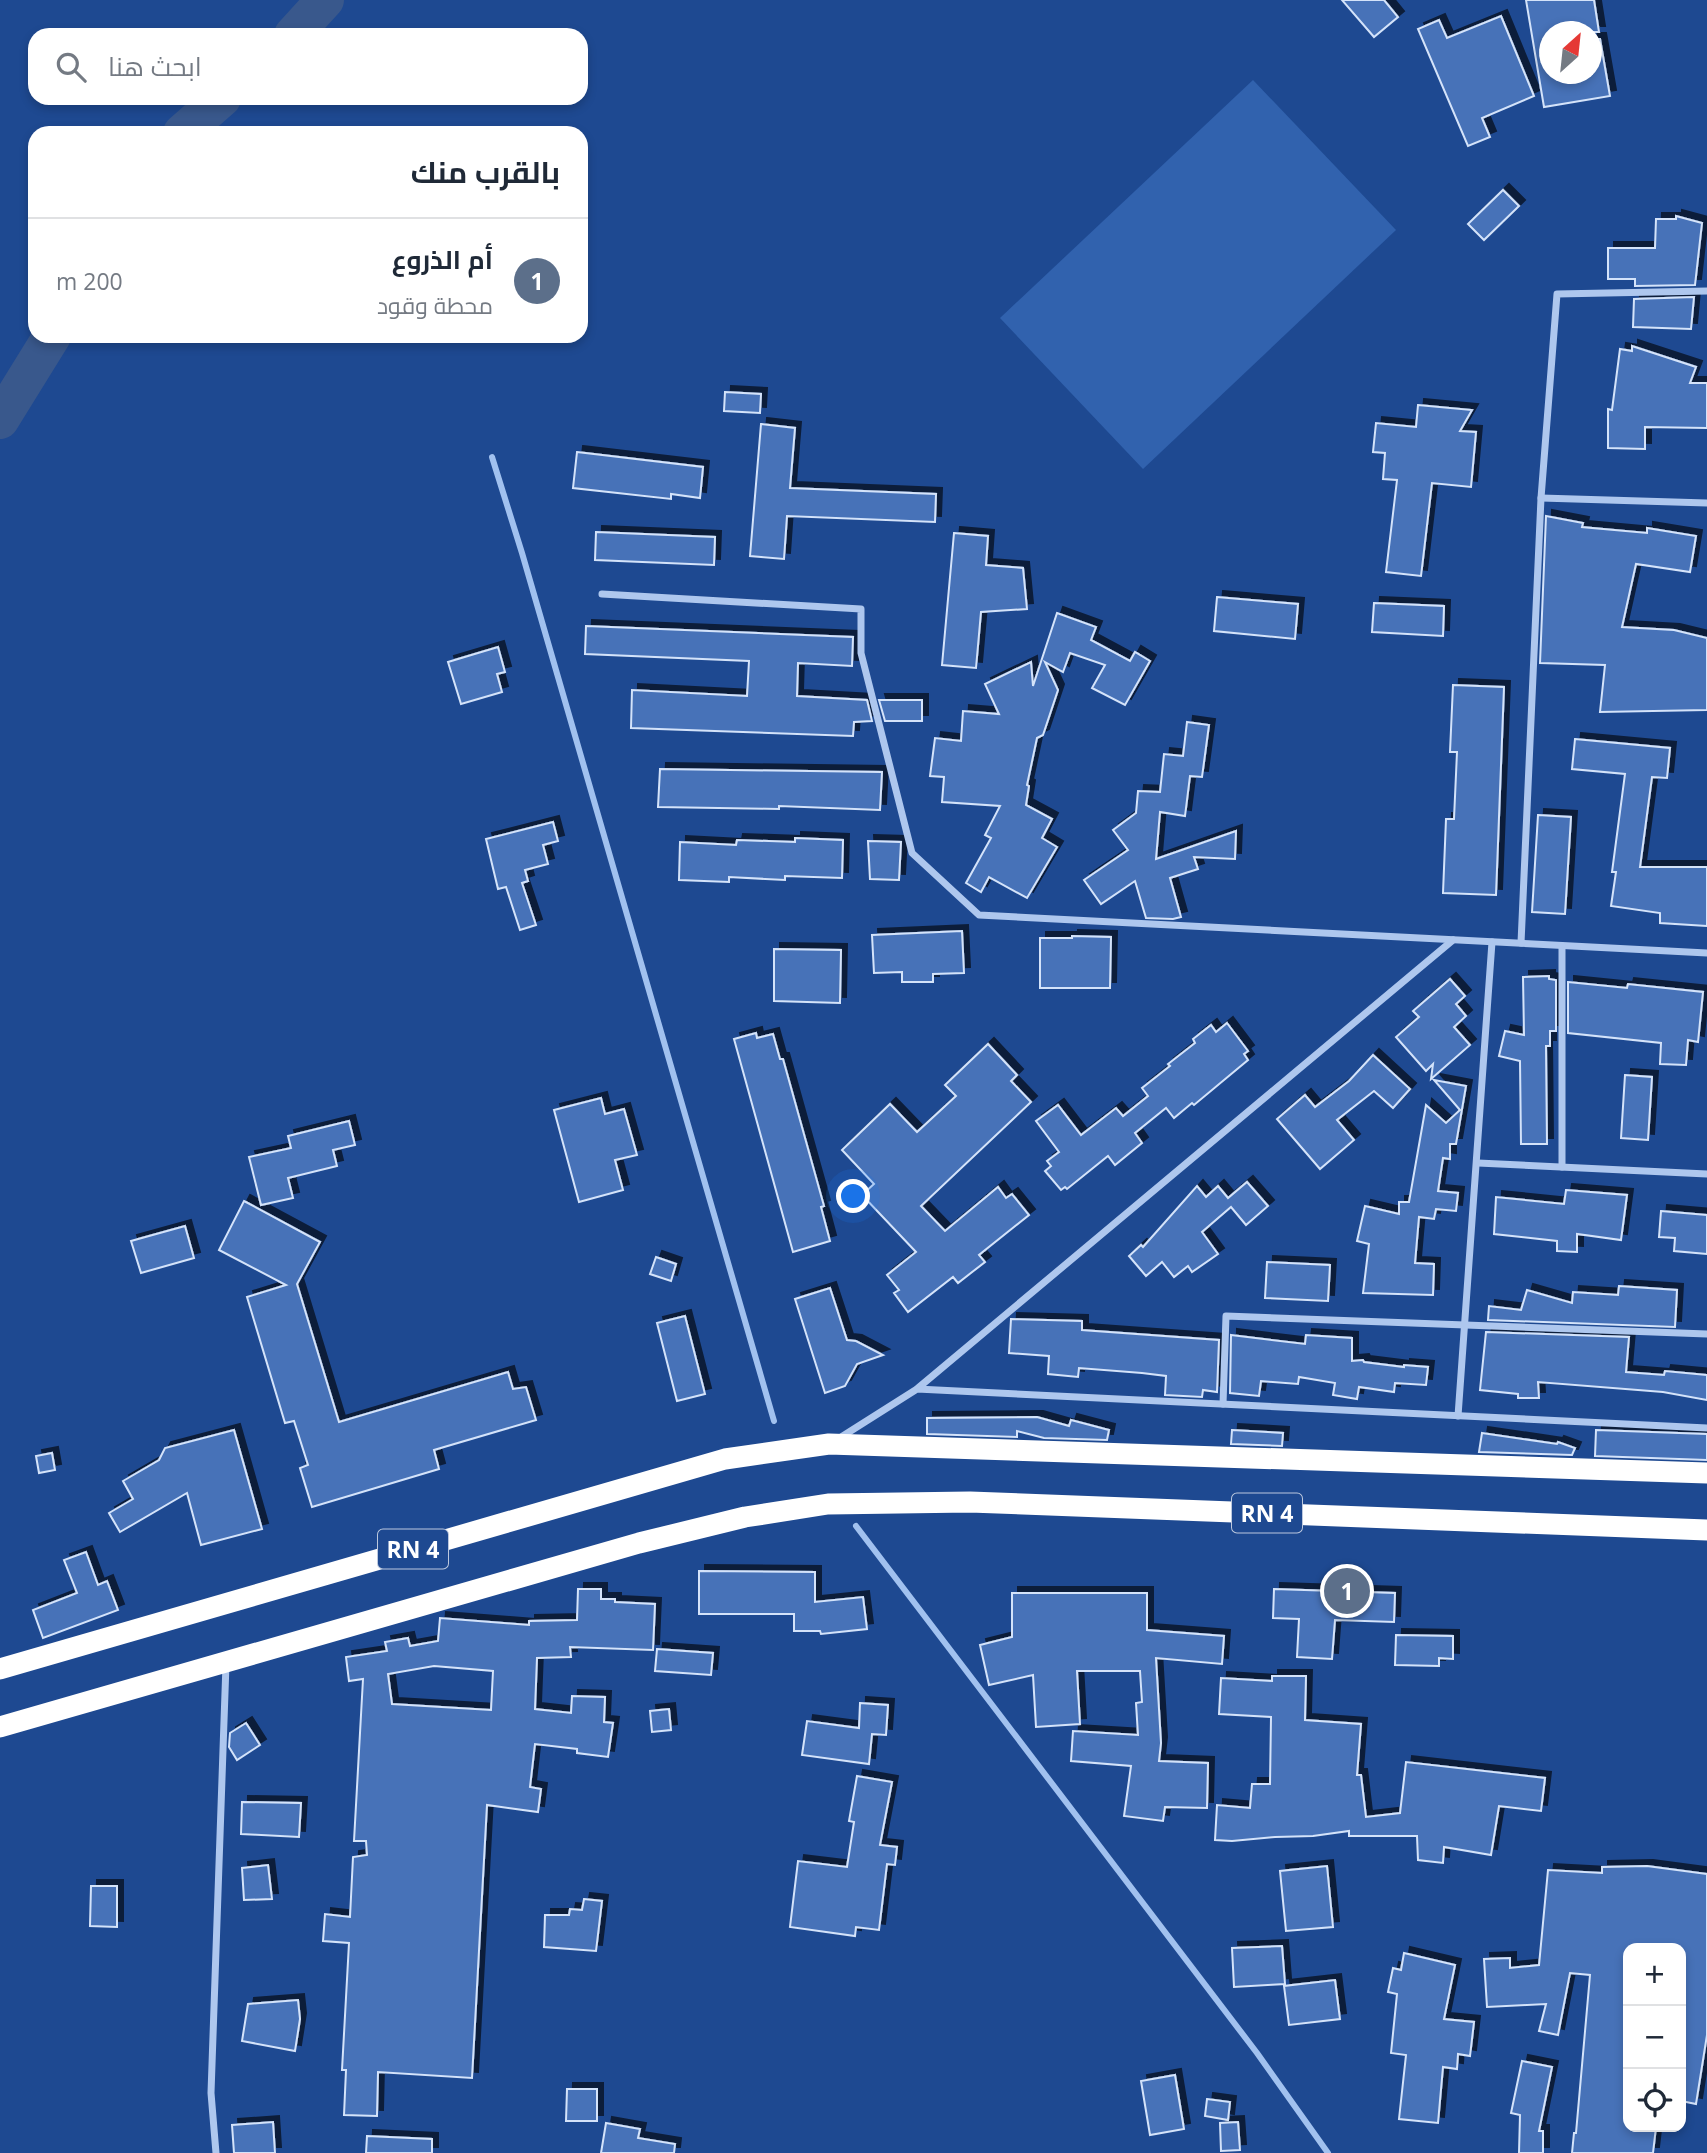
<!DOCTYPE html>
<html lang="ar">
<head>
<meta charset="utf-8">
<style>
	body { margin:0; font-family:"Open Sans",Cairo,sans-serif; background:#f6f6f7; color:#1f2937; direction:rtl }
	.controls { position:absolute; right:21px; bottom:21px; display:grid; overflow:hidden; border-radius:14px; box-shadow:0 4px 10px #0003 }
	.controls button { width:63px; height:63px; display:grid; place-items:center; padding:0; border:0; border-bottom:2px solid #e0e1e3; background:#fff; color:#1f2937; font:35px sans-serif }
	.compass { position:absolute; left:1539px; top:21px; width:63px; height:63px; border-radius:50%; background:#fff; box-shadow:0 4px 10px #0003; rotate:27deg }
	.you { position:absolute; left:854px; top:1197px; width:24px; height:24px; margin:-18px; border:5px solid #fff; border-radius:50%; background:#1a73e8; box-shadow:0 0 0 10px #1a73e833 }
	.badge { display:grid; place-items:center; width:46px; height:46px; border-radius:50%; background:#827a4f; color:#fff; font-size:23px; font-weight:700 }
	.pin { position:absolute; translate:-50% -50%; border:4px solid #fff; box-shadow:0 2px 7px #0006 }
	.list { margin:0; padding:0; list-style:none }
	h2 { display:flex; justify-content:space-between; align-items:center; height:91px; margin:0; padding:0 28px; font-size:30px }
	h2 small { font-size:23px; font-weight:400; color:#747a83 }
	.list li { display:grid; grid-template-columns:46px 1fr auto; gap:21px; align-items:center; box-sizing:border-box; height:126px; padding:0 28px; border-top:2px solid #e0e1e3 }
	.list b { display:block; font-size:26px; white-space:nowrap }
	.list p { margin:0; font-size:23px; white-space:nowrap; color:#747a83 }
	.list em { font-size:23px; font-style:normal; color:#747a83 }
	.icon { flex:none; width:38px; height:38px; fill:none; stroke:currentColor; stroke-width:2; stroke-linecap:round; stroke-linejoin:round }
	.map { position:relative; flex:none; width:1707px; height:2153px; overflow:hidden; direction:ltr }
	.search { position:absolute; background:#fff; box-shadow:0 4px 10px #0003; left:28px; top:28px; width:560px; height:77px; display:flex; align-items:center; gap:18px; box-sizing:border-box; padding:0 24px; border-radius:21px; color:#747a83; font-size:26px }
	.panel { position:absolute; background:#fff; box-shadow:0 4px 10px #0003; left:28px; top:126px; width:560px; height:217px; border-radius:21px; direction:rtl }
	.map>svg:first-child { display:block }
	.green { fill:#3162ae }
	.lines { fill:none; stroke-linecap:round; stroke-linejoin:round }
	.stream { stroke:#a1c1ef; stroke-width:6 }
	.river { stroke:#39588c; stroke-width:38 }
	.building { fill:#4672b8; stroke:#d4e3fa; stroke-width:2; fill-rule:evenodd; filter:url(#shadow) }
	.street { stroke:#aec7ee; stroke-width:7 }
	.highway { stroke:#fff; stroke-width:21 }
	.labels { text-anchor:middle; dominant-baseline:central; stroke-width:5; stroke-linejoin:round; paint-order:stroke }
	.shield { fill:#1e4991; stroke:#bcc8de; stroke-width:2 }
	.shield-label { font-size:23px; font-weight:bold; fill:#fff }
</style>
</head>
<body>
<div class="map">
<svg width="1707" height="2153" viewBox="0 0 1707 2153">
	<defs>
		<filter id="shadow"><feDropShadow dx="6" dy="-6" stdDeviation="0" flood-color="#0009"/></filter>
	</defs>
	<rect width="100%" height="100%" fill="#1e4991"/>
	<polygon class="green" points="1253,80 1396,230 1143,469 1000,318"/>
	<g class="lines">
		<g class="stream">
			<polyline points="492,457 522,553 774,1421"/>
			<polyline points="856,1526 1257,2053 1328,2153"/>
		</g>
		<g class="river">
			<polyline points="293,35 325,0"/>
			<polyline points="182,133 222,98"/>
			<polyline points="0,420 52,336"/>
		</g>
	</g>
	<g class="building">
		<polygon points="1342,0 1384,0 1398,17 1374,37"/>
		<polygon points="1526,0 1594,0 1599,32 1550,32 1550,74 1592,74 1592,39 1600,39 1610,96 1544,107"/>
		<polygon points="1501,16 1534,96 1482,118 1490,137 1468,146 1418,29 1439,20 1447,38"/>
		<polygon points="1503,190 1519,206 1484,240 1468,224"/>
		<polygon points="1676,216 1702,223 1695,285 1635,286 1635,279 1608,279 1608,248 1655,248 1656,219 1676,219"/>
		<polygon points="1694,297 1691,329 1633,327 1634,299"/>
		<polygon points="1632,346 1696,367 1690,383 1707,383 1707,428 1645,427 1645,449 1608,448 1608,409 1612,410 1620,349 1632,351"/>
		<polygon points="725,392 761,394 760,413 724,411"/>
		<polygon points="1418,405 1472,410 1460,431 1476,432 1471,487 1432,483 1421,576 1386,572 1397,480 1383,479 1385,453 1373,452 1376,423 1416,427"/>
		<polygon points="761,424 795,428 790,488 936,494 935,522 787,516 784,559 750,556"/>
		<polygon points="577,452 703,467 700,498 671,494 671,499 573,488"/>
		<polygon points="1546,516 1583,523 1582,527 1647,533 1647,528 1696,536 1690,572 1636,564 1622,627 1674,630 1707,638 1707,710 1600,712 1605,665 1540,663"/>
		<polygon points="596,532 715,537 714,565 595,560"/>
		<polygon points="954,533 988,536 986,565 1023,568 1027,609 981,612 976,668 942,665"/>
		<polygon points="1217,597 1298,604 1295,639 1214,631"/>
		<polygon points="1374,603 1444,606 1443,636 1372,632"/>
		<polygon points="1057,613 1096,627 1091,640 1130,661 1135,652 1150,661 1125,705 1092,688 1105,665 1070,653 1063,672 1045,662 1058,690 1043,735 1037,738 1027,785 1029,786 1026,805 1052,819 1042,838 1057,847 1027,898 989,877 981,892 966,883 991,838 985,835 1000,806 942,802 944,777 930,776 935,738 961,741 963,711 999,714 985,684 1031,662 1033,686"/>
		<polygon points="586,626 853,637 852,666 798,663 797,696 867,700 872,721 854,722 853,736 631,728 632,690 747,696 749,661 585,654"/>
		<polygon points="498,647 505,672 497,674 502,692 461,704 448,662"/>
		<polygon points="1453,685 1504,687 1496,895 1443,893 1446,819 1454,819 1457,752 1450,752"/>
		<polygon points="879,700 922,700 922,721 885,721"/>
		<polygon points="1187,722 1209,725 1202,777 1190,776 1185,816 1160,812 1156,859 1236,831 1235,859 1194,857 1198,869 1170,878 1181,917 1173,919 1146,918 1135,881 1101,904 1084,880 1128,850 1113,830 1136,813 1138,791 1160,792 1164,754 1183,756"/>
		<polygon points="1575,739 1670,748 1667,778 1652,777 1640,867 1707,867 1707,926 1660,923 1660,913 1611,906 1616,872 1612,872 1625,774 1572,769"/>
		<polygon points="660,769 882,772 880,810 779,806 779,809 658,807"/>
		<polygon points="1538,815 1571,817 1565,914 1532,912"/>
		<polygon points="553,822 558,841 543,845 548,864 525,870 528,881 522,883 536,925 520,930 506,887 498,889 486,839"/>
		<polygon points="795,838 843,840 842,878 785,876 785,880 729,877 729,882 679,880 680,842 736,845 737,840 795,842"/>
		<polygon points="868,841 901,842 899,880 870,879"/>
		<polygon points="962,931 964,973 933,974 933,982 902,982 902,972 874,973 872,935"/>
		<polygon points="1072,936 1111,937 1110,988 1040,988 1040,938 1072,938"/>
		<polygon points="774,949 841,950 840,1003 774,1001"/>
		<polygon points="1549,976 1549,979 1556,980 1556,1031 1550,1031 1550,1046 1546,1046 1547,1144 1521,1144 1520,1061 1499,1056 1505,1031 1524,1035 1523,977"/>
		<polygon points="1450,979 1465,996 1456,1004 1466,1016 1454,1027 1470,1045 1431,1079 1433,1064 1426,1071 1396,1037 1419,1017 1413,1011"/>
		<polygon points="1568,982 1627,988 1628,984 1703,992 1698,1042 1688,1040 1686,1065 1660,1064 1661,1043 1568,1033"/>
		<polygon points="1227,1023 1248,1051 1244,1054 1248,1060 1194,1105 1192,1103 1174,1118 1166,1108 1135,1133 1142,1143 1115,1165 1108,1156 1067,1189 1065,1187 1061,1190 1045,1171 1051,1166 1047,1161 1059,1152 1036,1121 1058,1105 1081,1135 1116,1108 1123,1116 1148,1096 1142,1088 1170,1066 1168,1064 1195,1043 1193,1039 1211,1025 1216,1032"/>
		<polygon points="756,1033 757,1038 773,1034 780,1059 783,1059 824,1206 821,1207 830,1241 793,1252 734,1039"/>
		<polygon points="988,1044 1017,1075 1011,1081 1031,1102 921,1206 945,1231 998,1187 1006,1198 1012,1194 1029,1215 979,1255 985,1262 958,1283 953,1277 908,1312 894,1293 899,1290 887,1275 916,1252 862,1195 874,1184 842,1150 890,1104 917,1132 956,1096 945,1085"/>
		<polygon points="1373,1055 1410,1089 1393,1108 1374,1091 1337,1120 1354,1140 1320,1169 1277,1119 1305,1095 1315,1107 1349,1081"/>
		<polygon points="1625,1075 1652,1077 1648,1140 1621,1138"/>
		<polygon points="1434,1080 1466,1086 1456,1144 1450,1144 1450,1159 1443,1158 1438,1191 1458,1193 1456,1211 1436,1209 1434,1219 1419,1217 1415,1263 1434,1264 1433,1295 1363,1293 1369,1244 1357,1241 1365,1206 1399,1214 1399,1202 1409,1202 1426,1105 1446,1123 1460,1110"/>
		<polygon points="601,1098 605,1114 624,1109 637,1155 615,1160 623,1190 579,1202 554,1110"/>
		<polygon points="349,1121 355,1145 333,1150 337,1166 288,1178 293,1198 261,1205 249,1157 291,1148 288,1136"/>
		<polygon points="1247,1182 1268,1206 1246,1225 1231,1207 1202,1232 1218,1254 1192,1272 1188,1266 1174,1277 1162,1262 1146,1276 1129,1256 1141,1245 1143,1247 1197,1186 1206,1197 1218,1186 1228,1198"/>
		<polygon points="1566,1190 1627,1195 1621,1240 1577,1234 1577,1252 1557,1251 1557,1241 1494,1234 1496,1197 1564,1204"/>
		<polygon points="244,1201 320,1242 297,1284 339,1422 508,1372 513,1389 526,1387 536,1420 434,1450 439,1469 312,1507 300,1468 308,1465 294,1421 285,1423 247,1297 286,1285 219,1250"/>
		<polygon points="1661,1211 1707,1215 1707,1254 1674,1251 1675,1238 1659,1237"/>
		<polygon points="185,1226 194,1258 141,1273 131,1241"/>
		<polygon points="656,1257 676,1264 671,1281 650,1274"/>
		<polygon points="1267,1262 1330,1265 1328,1301 1265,1298"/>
		<polygon points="1619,1286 1677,1290 1675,1327 1488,1320 1489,1306 1521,1310 1527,1290 1572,1303 1573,1292 1618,1295"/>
		<polygon points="830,1288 847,1340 856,1341 883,1355 857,1364 845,1386 825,1393 795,1299"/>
		<polygon points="685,1316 705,1394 677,1401 657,1323"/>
		<polygon points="1011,1319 1082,1321 1082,1330 1219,1340 1217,1392 1203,1390 1202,1397 1165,1395 1166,1376 1142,1373 1079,1368 1078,1377 1048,1374 1049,1356 1009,1353"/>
		<polygon points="1486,1332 1629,1337 1626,1372 1664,1375 1665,1371 1707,1375 1707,1400 1663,1392 1538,1382 1539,1398 1518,1398 1518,1394 1480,1390"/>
		<polygon points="1231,1335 1305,1344 1306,1335 1352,1338 1352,1361 1363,1360 1364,1362 1404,1367 1404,1365 1428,1367 1426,1385 1395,1383 1394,1392 1359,1387 1357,1399 1333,1395 1335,1383 1299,1377 1298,1384 1261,1381 1259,1396 1230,1393"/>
		<polygon points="1037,1417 1069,1426 1071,1420 1109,1430 1107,1440 1044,1438 1017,1431 1017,1437 927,1434 927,1418"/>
		<polygon points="234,1430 262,1529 201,1545 187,1493 120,1532 109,1513 133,1499 123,1481 159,1460 165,1448"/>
		<polygon points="1232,1430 1283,1433 1282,1446 1231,1444"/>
		<polygon points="1596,1430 1707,1434 1707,1460 1595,1456"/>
		<polygon points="1482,1433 1557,1444 1558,1442 1575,1448 1572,1455 1479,1452"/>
		<polygon points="52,1453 55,1470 39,1473 36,1456"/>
		<polygon points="86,1552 98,1585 107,1581 118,1610 43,1638 33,1610 77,1593 64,1560"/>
		<polygon points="699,1571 815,1572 815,1602 863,1597 867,1629 821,1634 820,1631 794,1631 794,1614 699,1614"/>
		<path d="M578,1589H601V1599H615V1602L655,1604L653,1650L570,1647L571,1657L537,1658L535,1709L571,1713L572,1696L605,1697L604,1722L613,1723L608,1757L577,1753V1749L535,1744L530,1787L541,1789L538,1812L487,1805L472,2078L378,2072L377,2116L344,2115L346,2070H342L349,1943L323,1941L325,1914L350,1917L353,1857L367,1855L366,1841H354L363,1679L349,1681L346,1657L387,1651L385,1642L408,1638L410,1646L438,1641L440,1618L529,1625V1621L577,1620ZM434,1666L493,1671L491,1710L392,1704L388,1674Z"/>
		<polygon points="1274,1589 1395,1593 1394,1622 1335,1620 1332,1659 1297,1657 1299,1619 1273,1618"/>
		<polygon points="1012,1593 1147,1593 1147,1630 1224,1636 1222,1664 1156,1658 1161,1743 1159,1761 1208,1763 1207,1808 1165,1807 1163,1821 1124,1816 1131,1766 1071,1761 1073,1731 1138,1735 1136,1703 1142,1702 1140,1671 1077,1671 1080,1724 1036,1727 1033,1675 989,1685 980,1645 1012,1637"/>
		<polygon points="1396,1635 1453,1636 1453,1659 1439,1658 1439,1666 1395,1665"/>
		<polygon points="657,1649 713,1653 711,1675 655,1671"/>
		<polygon points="1272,1676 1306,1676 1305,1720 1361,1724 1357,1775 1361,1775 1366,1817 1400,1813 1406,1762 1545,1778 1541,1811 1499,1806 1491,1855 1444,1847 1443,1863 1418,1860 1417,1836 1349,1836 1349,1831 1313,1836 1275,1837 1232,1841 1215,1840 1217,1805 1250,1808 1252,1784 1270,1784 1271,1717 1219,1714 1221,1678 1272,1681"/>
		<polygon points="860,1703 888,1705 886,1735 872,1734 869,1764 802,1755 807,1721 859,1728"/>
		<polygon points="669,1709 671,1730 652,1732 650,1711"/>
		<polygon points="246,1723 260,1745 237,1760 229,1747 230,1733"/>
		<polygon points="857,1776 892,1782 880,1845 897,1847 895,1865 887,1864 879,1930 856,1927 855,1936 790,1927 798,1861 847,1867 854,1822 849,1821"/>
		<polygon points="242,1802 301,1803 299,1837 241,1834"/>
		<polygon points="268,1865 272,1899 244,1900 242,1868"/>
		<polygon points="1327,1866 1333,1927 1286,1931 1280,1871"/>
		<polygon points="1647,1866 1707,1874 1707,2035 1696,2104 1681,2101 1681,1948 1628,1948 1628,2127 1656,2127 1653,2153 1572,2153 1574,2133 1576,2133 1590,1975 1570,1973 1558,2035 1539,2031 1546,2004 1487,2007 1484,1959 1510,1958 1510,1968 1539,1965 1548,1870 1602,1873 1602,1867"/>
		<polygon points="91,1886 117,1886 117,1927 90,1926"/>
		<polygon points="584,1899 602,1901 596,1951 544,1947 545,1915 569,1915 570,1909 582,1910"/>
		<polygon points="1282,1946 1285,1984 1234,1987 1232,1948"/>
		<polygon points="1404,1953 1455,1965 1444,2019 1474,2022 1470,2056 1458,2054 1457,2069 1443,2067 1438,2123 1399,2119 1406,2055 1391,2053 1397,1994 1388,1992 1393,1968 1401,1970"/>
		<polygon points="1335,1980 1340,2019 1289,2025 1284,1986"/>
		<polygon points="298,2000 300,2019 295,2051 242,2041 248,2004"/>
		<polygon points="1522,2061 1552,2067 1539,2131 1543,2131 1543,2153 1519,2153 1520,2115 1511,2113"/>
		<polygon points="1175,2075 1184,2129 1150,2135 1141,2081"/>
		<polygon points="567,2089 597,2089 597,2121 566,2121"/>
		<polygon points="1207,2099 1230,2102 1228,2120 1205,2116"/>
		<polygon points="273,2122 275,2153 234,2153 232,2125"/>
		<polygon points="1238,2122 1240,2150 1221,2151 1220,2123"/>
		<polygon points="606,2123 640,2129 638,2138 675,2144 674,2153 601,2153"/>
		<polygon points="367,2136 432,2139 432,2153 366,2153"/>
	</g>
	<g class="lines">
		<g class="street">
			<polyline points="1541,498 1707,503"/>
			<polyline points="602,594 861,609 861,653 912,853 979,915 1707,953"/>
			<polyline points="1521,943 1541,498 1557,294 1707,291"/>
			<polyline points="1562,946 1562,1167"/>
			<polyline points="1478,1163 1707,1174"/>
			<polyline points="918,1388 1453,940"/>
			<polyline points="1223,1404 1226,1316 1707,1334"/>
			<polyline points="1458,1416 1492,942"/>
			<polyline points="838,1439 917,1389 1707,1428"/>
			<polyline points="216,2153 211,2093 226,1664"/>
		</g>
		<g class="highway">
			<polyline points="0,1669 725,1459 829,1444 1707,1473"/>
			<polyline points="0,1727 639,1543 745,1517 828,1504 970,1502 1707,1530"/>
		</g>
	</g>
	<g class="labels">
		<g class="shield">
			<rect x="1232" y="1493.5" width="70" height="39" rx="5"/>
			<rect x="378" y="1529.5" width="70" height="39" rx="5"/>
		</g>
		<g class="shield-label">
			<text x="1267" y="1513">RN 4</text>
			<text x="413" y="1549">RN 4</text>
		</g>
	</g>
</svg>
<div class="controls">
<button>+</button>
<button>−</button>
<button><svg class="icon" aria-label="locate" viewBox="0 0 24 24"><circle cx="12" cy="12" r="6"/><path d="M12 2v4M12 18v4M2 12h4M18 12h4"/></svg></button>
</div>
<svg class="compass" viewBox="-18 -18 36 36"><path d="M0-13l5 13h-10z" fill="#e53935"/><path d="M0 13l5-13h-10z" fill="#747a83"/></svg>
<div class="you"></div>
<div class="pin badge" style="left:1347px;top:1591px;background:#5c6f8a">1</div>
<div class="search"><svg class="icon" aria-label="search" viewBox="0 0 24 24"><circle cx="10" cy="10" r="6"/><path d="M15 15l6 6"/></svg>ابحث هنا</div>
<section class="panel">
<h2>بالقرب منك<small></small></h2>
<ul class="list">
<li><span class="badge" style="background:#5c6f8a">1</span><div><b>أم الذروع</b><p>محطة وقود</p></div><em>200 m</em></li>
</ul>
</section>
</div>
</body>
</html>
